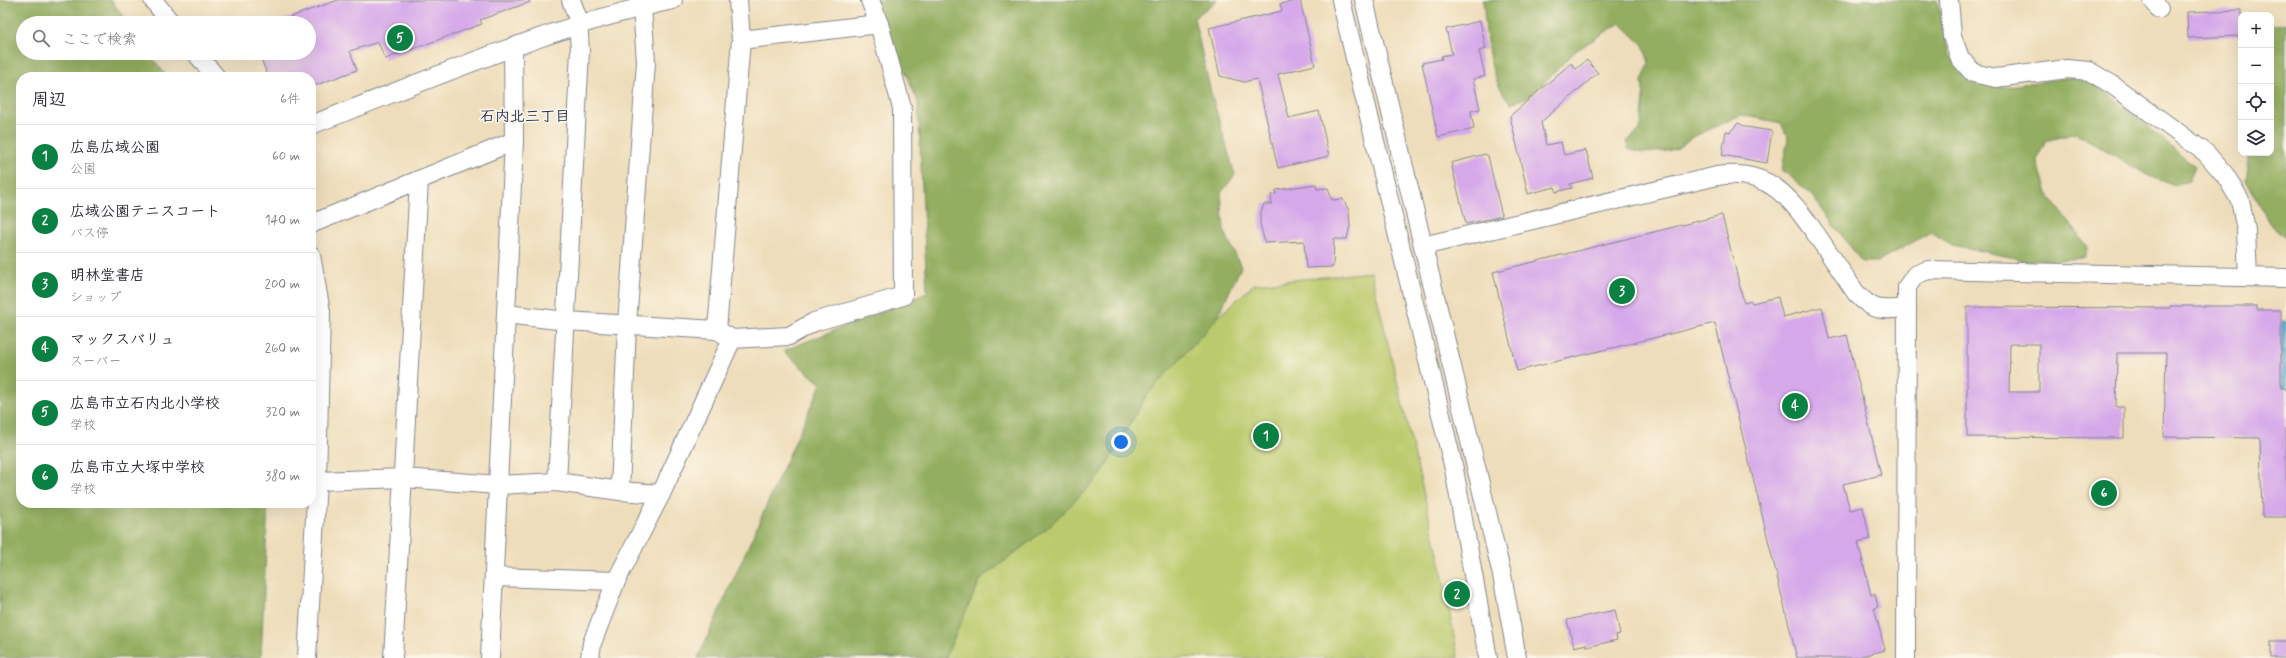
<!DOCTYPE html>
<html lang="ja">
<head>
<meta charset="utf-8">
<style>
	body { margin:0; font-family:Mynerve,"Klee One",sans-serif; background:#f7f7f7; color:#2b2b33 }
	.controls { position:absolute; right:12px; top:12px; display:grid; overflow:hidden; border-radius:8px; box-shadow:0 4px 16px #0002 }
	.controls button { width:36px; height:36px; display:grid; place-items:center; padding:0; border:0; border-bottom:1px solid #e1e1e2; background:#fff; color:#2b2b33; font:20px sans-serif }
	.you { position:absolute; left:1121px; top:442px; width:14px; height:14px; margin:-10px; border:3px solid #fff; border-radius:50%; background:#1a73e8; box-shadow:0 0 0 6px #1a73e833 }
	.badge { display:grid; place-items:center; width:26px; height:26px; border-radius:50%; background:#0b8043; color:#fff; font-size:13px; font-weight:700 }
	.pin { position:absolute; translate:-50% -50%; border:2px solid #fff; box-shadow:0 1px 4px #0006 }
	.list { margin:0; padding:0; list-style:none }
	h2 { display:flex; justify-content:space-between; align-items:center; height:52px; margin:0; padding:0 16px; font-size:17px }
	h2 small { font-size:13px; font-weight:400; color:#7c7c81 }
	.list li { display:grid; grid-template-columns:26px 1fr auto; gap:12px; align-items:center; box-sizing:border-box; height:64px; padding:0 16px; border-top:1px solid #e1e1e2 }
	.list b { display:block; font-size:15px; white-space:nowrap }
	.list p { margin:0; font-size:13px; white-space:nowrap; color:#7c7c81 }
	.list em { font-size:13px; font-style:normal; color:#7c7c81 }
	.icon { flex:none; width:22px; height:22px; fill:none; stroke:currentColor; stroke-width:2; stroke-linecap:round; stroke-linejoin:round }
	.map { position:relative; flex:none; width:2286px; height:658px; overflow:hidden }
	.search { position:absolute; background:#fff; box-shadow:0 4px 16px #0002; left:16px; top:16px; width:300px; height:44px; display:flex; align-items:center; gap:10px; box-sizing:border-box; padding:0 14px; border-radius:22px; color:#7c7c81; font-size:15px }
	.panel { position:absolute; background:#fff; box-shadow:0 4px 16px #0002; left:16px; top:72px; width:300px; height:436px; border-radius:16px }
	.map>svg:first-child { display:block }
	.green { fill:#baca6c; stroke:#6a7c65 }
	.forest { fill:#93ae60; stroke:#576e5f }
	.water { fill:#54afd2; stroke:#386f98 }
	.building { fill:#d5a8ea; fill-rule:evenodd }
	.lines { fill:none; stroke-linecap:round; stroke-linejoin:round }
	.minor-casing { stroke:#84868c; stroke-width:20 }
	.minor { stroke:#fff; stroke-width:18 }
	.labels { text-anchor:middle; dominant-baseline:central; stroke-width:3.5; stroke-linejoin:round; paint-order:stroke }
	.neighbourhood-label { font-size:15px; font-weight:bold; fill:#1b2f5e; stroke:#fcf5e5 }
</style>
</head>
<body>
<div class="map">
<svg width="2286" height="658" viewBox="0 0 2286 658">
	<rect width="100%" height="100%" fill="#fcf5e5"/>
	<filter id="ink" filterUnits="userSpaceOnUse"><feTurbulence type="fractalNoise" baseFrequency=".025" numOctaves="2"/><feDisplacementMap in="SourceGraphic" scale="8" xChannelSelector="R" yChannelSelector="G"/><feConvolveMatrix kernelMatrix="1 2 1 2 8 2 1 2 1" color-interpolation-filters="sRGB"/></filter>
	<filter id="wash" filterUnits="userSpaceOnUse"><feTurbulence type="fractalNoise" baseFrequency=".012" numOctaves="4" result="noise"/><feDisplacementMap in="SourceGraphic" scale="16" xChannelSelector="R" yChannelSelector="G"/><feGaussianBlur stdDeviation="0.9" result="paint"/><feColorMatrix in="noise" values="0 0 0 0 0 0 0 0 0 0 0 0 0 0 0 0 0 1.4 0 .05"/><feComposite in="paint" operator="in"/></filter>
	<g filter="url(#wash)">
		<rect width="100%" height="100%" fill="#eeddba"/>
		<polygon class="green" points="1371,272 1440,562 1458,658 945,658 980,580 1048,527 1100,476 1146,396 1217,318 1254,284"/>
		<g class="forest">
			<polygon points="0,0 111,0 128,23 23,23 23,53 149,53 167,77 21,77 21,503 268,503 261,658 0,658"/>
			<polygon points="875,0 1217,0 1194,18 1211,93 1235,175 1221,193 1224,230 1241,267 1217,318 1146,396 1100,476 1048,527 980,580 945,658 698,658 821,384 783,351 927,293 918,102"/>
			<path d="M1483,0H1937L1949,55L1965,74L1979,81L2002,87L2073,77L2091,82L2110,95L2195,166L2189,181L2173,185L2149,176L2076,133L2046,141L2037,159L2047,193L2088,247L2084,258L2029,261L1952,245L1931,232L1878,262H1862L1808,191L1782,170L1788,138L1781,123L1741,115L1691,138L1678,148L1667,151L1642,153L1628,149L1627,141L1640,130L1641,126L1644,98L1642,81L1649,63L1643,45L1620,23L1577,50L1529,97L1511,103C1486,76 1487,36 1483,0Z"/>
			<polygon points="2286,23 2286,238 2269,223 2246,180 2250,153 2271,153 2271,26"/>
		</g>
		<rect class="water" x="2281" y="322" width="5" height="66"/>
		<g id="blocks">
			<g class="building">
				<polygon points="338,0 530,0 530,2 480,20 482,24 385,59 378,42 350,51 357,70 311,87 311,77 268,77 259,53 309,53 309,23 280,23 279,21"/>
				<polygon points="1300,0 1315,65 1278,74 1289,118 1319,111 1329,156 1278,168 1257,79 1244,82 1220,76 1209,28 1282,11 1280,4"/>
				<polygon points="2241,10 2241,36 2188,38 2187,12"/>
				<polygon points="1480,21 1486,49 1479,51 1485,76 1473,79 1480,109 1471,111 1474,129 1438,137 1422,63 1442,59 1441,56 1452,54 1446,29"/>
				<polygon points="1587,60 1598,73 1541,122 1546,145 1561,142 1564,155 1586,150 1593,178 1570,184 1572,188 1556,192 1555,187 1528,194 1510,116 1571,63 1576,69"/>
				<polygon points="1738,123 1746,127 1772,131 1767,163 1722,155 1726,131 1730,132"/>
				<polygon points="1485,154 1488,156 1502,216 1466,224 1451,163"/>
				<polygon points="1316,184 1317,189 1328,188 1332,200 1343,199 1349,211 1350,226 1347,239 1334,239 1333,267 1306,268 1304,241 1265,243 1260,224 1260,215 1264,204 1272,204 1271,195 1276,194 1276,190"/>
				<polygon points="1722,215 1744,303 1751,301 1752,303 1778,297 1783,317 1822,307 1829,339 1847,335 1881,475 1843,484 1850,510 1863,507 1870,539 1858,542 1871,595 1875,594 1878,607 1874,608 1885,650 1854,658 1797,658 1715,323 1517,371 1493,272"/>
				<path d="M2170,306H2257V310H2281V388H2286V517H2262L2260,438L2164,437L2166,353H2117L2116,407H2124V438L1967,437V307L2170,308ZM2010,344H2039V392H2009Z"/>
				<polygon points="1615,610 1620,634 1616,635 1617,640 1587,647 1586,644 1574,647 1567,620"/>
				<rect x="2271" y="641" width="15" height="17"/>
			</g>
		</g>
	</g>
	<g filter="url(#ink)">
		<use href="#blocks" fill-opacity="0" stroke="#84868c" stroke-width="1"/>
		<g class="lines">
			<g class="minor-casing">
				<g id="minor">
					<polyline points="153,0 171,23"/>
					<polyline points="1341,0 1454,469 1488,658"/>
					<polyline points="1364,0 1502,575 1517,658"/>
					<polyline points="1949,0 1952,36 1960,58 1973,73 1996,78 2067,69 2089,71 2111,84 2206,153 2225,175 2240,200 2246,230 2248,277"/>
					<polyline points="2153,0 2159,9"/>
					<polyline points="741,40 879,24"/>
					<polyline points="196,53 216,77"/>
					<path d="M311,125C429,80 550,26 673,0"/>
					<polyline points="311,224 514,141"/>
					<path d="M1423,246L1717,176C1770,168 1791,199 1818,237C1831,256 1843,274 1856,293C1875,313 1881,310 1907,308"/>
					<polyline points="506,314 566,321 717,330 732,339 789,336 814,322 903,296 902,108 879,24 870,0"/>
					<polyline points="717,330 741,40 738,0"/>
					<polyline points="317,481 404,478 498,485 557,482 620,491 661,494"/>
					<polyline points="557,482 580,51 578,19 571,0"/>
					<polyline points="620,491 627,325 646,62 642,7 640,0"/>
					<polyline points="494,577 616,581"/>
					<polyline points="307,658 317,481 321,312 311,255"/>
					<polyline points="393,658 419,180"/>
					<polyline points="490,658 514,141 513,47"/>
					<polyline points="590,658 592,643 616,581 661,494 732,339"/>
					<polyline points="1906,658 1907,287 1915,275 1928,270 2286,278"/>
				</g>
			</g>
			<use href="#minor" class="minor"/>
		</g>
	</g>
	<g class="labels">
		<g class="neighbourhood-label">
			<text x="525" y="117">石内北三丁目</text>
		</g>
	</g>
</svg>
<div class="controls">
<button>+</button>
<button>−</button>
<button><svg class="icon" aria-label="locate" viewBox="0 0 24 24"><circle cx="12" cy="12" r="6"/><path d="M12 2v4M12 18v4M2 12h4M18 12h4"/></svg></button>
<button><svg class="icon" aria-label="layers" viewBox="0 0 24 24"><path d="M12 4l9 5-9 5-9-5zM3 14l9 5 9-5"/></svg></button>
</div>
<div class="you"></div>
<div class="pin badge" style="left:1266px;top:436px">1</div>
<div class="pin badge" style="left:1457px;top:594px">2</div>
<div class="pin badge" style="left:1622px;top:291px">3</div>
<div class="pin badge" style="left:1795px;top:406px">4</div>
<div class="pin badge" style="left:400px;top:38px">5</div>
<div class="pin badge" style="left:2104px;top:493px">6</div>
<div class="search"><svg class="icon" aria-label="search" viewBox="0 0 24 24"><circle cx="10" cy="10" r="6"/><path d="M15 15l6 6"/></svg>ここで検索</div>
<section class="panel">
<h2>周辺<small>6件</small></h2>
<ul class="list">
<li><span class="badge">1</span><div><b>広島広域公園</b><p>公園</p></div><em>60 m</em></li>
<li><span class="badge">2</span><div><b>広域公園テニスコート</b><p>バス停</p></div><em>140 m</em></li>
<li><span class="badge">3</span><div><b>明林堂書店</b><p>ショップ</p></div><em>200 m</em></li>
<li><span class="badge">4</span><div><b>マックスバリュ</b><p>スーパー</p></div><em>260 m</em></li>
<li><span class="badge">5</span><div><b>広島市立石内北小学校</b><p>学校</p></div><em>320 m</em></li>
<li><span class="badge">6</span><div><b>広島市立大塚中学校</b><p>学校</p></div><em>380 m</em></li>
</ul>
</section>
</div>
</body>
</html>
